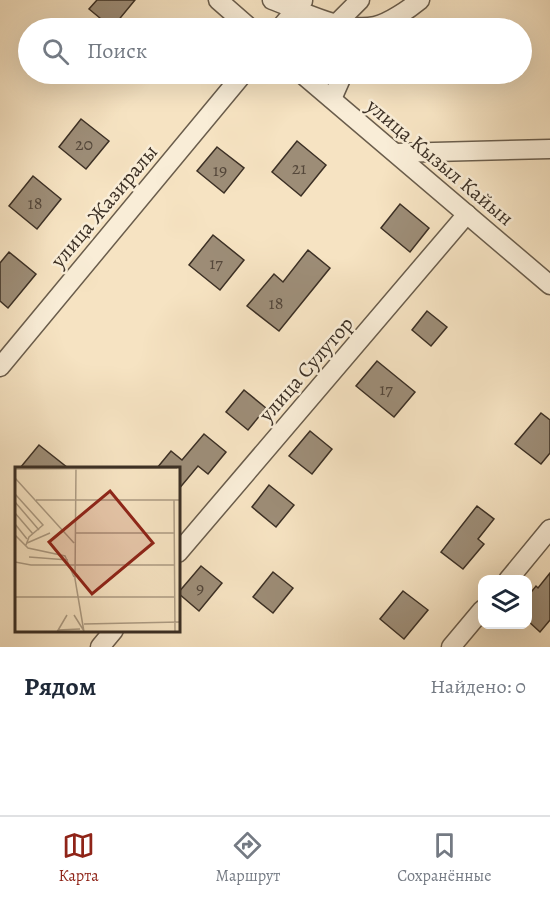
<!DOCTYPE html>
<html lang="ru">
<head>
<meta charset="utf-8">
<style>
	body { margin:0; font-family:Alegreya,serif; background:#f6f6f7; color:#1f2937 }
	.controls { position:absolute; right:18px; bottom:18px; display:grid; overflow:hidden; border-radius:12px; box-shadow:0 6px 24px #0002 }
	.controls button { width:54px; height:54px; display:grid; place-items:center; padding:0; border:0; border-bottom:2px solid #e0e1e3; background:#fff; color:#1f2937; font:30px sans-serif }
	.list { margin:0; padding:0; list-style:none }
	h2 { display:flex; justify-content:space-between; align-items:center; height:78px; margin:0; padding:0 24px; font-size:26px }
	h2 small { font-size:20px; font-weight:400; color:#747a83 }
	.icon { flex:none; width:33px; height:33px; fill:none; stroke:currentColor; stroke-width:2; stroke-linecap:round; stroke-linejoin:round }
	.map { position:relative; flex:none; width:550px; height:647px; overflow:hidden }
	.search { position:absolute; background:#fff; box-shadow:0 6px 24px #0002; left:18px; right:18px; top:18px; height:66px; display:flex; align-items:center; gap:15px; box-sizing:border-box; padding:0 21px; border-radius:33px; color:#747a83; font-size:22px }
	.sheet { height:168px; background:#fff }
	nav { display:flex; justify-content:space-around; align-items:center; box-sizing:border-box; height:84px; border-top:2px solid #e0e1e3; background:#fff; font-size:16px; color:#747a83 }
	nav a { display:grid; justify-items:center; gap:3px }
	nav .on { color:#8f2418 }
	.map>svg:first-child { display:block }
	.building { fill:#9d8d77; stroke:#3c3025; stroke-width:1.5 }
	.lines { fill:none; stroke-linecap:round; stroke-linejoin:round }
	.minor-casing { stroke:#6a5d4c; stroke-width:21 }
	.minor { stroke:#f9edd7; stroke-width:18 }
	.labels { text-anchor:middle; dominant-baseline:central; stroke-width:5; stroke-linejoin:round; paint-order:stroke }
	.number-label { font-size:18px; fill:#54473a }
	.street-label { font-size:21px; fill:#3c3025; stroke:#f9edd7 }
	.inset-road { fill:none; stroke:#ac9b83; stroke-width:1.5 }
	.view { fill:#8f2418; fill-opacity:0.15; stroke:#8f2418; stroke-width:3 }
	.inset-edge { fill:none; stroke:#3c3025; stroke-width:3 }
</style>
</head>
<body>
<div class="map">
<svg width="550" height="647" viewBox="0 0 550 647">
	<rect width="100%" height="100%" fill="#f6e3c2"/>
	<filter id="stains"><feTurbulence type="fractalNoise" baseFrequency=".00333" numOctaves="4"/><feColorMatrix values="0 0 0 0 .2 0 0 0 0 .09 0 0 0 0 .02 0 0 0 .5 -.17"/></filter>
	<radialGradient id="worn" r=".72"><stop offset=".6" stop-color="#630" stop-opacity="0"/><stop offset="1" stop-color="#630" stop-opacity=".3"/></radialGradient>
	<g class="building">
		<polygon points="97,0 135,0 112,28 89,9"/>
		<polygon points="81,119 109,141 86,169 59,147"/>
		<polygon points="297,141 326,165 301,196 272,172"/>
		<polygon points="217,147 244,168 224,193 197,171"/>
		<polygon points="33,176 61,199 37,229 9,206"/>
		<polygon points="400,204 429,228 410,252 381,228"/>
		<polygon points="213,235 244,260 220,290 189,265"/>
		<polygon points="308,250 330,268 279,331 247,306 274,274 283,282"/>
		<polygon points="9,252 36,274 8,308 0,301 0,263"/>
		<polygon points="427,311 447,327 431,346 412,330"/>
		<polygon points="377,361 415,392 394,417 356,386"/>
		<polygon points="244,390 266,408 248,430 226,412"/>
		<polygon points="541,413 550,420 550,453 541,464 515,444"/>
		<polygon points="310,431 332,449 312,474 289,456"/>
		<polygon points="204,434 226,452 208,474 198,466 178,490 178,468 157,468 171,451 182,460"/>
		<polygon points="39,445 68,468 20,468"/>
		<polygon points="269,485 294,505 276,527 252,507"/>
		<polygon points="477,506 494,519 478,539 484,544 463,569 441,552"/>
		<polygon points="201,566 222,583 199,611 178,593"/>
		<polygon points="273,572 293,588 273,613 253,597"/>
		<polygon points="550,573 550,620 540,632 528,621 528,596 536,586 538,588"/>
		<polygon points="403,591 428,610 404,639 380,619"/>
	</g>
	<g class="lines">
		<g class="minor-casing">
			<g id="minor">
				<polyline points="218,0 250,28"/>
				<path d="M272,0C302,11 343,33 375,26C389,23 409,9 420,0"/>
				<polyline points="336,24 360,0"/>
				<polyline points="280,28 303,1"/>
				<polyline points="302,74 550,285"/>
				<polyline points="332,99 343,74"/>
				<polyline points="396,153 550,149"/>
				<polyline points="0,367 243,74"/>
				<polyline points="178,553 467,214"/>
				<polyline points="508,580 550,529"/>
				<polyline points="100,647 114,630"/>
				<polyline points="451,647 482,610"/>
			</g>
		</g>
		<use href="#minor" class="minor"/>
	</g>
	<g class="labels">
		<g class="number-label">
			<text x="84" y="144">20</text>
			<text x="299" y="168">21</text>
			<text x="220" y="170">19</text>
			<text x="35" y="203">18</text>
			<text x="216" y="263">17</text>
			<text x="276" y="303">18</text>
			<text x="386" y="389">17</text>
			<text x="200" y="588">9</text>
		</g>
		<g class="street-label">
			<text transform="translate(440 162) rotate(40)">улица Кызыл Кайын</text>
			<text transform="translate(104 206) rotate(-50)">улица Жазиралы</text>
			<text transform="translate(306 369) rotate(-49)">улица Сулутор</text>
		</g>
	</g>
	<g transform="translate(15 467)">
		<rect width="165" height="165" fill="#f6e3c2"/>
		<path class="inset-road" d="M61,0L60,112L69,165M0,2L162,1M0,11L59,76M0,27L28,58L14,70L11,78M21,33H165M159,33L160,165M0,35L24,63M0,46L18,67M0,57L12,72M61,66H159M0,68L13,81L50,89L59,110M12,76L35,66M14,90L53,93M0,95L16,98H159M0,130H159M59,148L69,164M69,157L165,155M43,163L65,162M42,165L52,148"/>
		<path class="view" d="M95,24L138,76L77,127L34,75Z"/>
		<rect width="165" height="165" class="inset-edge"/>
	</g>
	<rect width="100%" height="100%" filter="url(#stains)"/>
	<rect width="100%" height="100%" fill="url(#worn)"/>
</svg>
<div class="controls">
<button><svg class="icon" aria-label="layers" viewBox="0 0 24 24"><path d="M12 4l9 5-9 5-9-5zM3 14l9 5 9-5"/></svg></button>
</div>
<div class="search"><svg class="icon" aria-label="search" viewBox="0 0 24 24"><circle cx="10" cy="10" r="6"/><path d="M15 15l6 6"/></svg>Поиск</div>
</div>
<section class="sheet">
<h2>Рядом<small>Найдено: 0</small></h2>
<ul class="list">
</ul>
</section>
<nav>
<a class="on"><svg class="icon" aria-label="map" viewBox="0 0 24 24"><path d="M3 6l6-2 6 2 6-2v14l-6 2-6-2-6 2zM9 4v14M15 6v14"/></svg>Карта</a>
<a><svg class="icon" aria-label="directions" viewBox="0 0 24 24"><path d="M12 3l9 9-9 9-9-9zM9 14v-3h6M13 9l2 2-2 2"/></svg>Маршрут</a>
<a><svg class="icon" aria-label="saved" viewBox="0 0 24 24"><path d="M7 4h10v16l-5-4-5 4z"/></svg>Сохранённые</a>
</nav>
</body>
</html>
